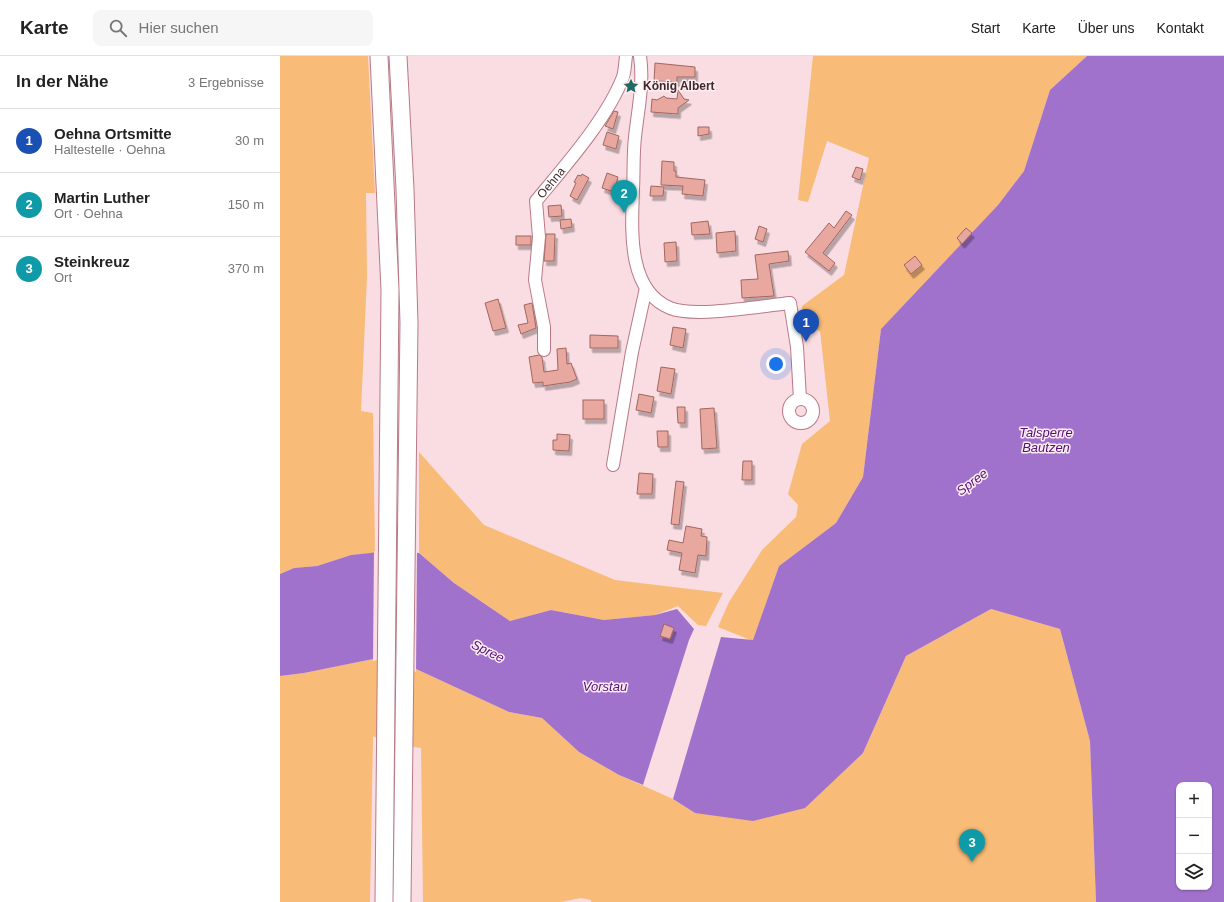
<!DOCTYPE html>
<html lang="de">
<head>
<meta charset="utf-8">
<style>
	body { margin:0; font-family:Arial,sans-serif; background:#f6f6f6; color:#222 }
	.controls { position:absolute; right:12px; bottom:12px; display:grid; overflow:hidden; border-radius:8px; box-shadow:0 1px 3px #0004 }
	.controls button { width:36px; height:36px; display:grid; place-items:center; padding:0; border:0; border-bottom:1px solid #e0e0e0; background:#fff; color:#222; font:20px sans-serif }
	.you { position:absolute; left:496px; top:308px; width:14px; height:14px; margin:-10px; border:3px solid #fff; border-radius:50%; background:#1a73e8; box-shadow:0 0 0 6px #1a73e833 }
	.badge { display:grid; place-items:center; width:26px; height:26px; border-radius:50%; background:#206a64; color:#fff; font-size:13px; font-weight:700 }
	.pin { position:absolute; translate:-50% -33px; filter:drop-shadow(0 1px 2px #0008) }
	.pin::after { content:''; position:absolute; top:21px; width:14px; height:12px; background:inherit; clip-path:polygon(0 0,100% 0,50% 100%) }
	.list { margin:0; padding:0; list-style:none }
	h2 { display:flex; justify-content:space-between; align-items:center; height:52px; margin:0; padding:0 16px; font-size:17px }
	h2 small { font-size:13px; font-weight:400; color:#767676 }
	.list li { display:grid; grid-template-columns:26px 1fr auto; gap:12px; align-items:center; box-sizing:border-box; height:64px; padding:0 16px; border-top:1px solid #e0e0e0 }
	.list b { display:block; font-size:15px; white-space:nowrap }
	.list p { margin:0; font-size:13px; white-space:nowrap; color:#767676 }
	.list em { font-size:13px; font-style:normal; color:#767676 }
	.icon { flex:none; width:22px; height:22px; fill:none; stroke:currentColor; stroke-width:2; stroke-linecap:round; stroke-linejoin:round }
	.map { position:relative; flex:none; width:944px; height:846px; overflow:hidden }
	header { display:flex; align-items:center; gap:24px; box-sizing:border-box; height:56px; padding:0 20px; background:#fff; border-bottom:1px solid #e0e0e0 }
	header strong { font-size:19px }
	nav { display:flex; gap:22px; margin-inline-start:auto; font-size:14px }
	.search { width:280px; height:36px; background:#f6f6f6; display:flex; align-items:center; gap:10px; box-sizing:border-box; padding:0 14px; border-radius:8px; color:#767676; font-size:15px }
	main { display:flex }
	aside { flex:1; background:#fff }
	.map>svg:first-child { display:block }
	.green { fill:#f9bb78 }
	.water { fill:#a172cc; fill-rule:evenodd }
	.pier { fill:#f9dde2 }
	.building { fill:#e8a79f; stroke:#a2665f; filter:url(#shadow) }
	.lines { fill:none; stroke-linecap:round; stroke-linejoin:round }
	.minor-casing { stroke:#b87a86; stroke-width:14 }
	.highway-casing { stroke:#b87a86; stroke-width:19 }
	.minor { stroke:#fff; stroke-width:12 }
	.highway { stroke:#fff; stroke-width:17 }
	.labels { text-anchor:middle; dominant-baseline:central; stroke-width:3; stroke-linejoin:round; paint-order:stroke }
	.poi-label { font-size:12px; font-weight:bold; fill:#40272c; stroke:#fdeef1; text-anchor:start }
	.street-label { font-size:12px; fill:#40272c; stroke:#fdeef1 }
	.water-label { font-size:13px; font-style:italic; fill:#520c7d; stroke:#fdeef1 }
</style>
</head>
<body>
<header>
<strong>Karte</strong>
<div class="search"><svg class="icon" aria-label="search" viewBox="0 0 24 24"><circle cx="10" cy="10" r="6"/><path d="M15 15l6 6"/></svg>Hier suchen</div>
<nav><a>Start</a><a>Karte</a><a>Über uns</a><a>Kontakt</a></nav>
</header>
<main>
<aside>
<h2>In der Nähe<small>3 Ergebnisse</small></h2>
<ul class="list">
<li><span class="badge" style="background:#1a4fb4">1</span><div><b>Oehna Ortsmitte</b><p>Haltestelle · Oehna</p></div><em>30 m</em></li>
<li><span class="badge" style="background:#0f9aa8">2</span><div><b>Martin Luther</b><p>Ort · Oehna</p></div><em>150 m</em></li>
<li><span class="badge" style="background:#0f9aa8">3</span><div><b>Steinkreuz</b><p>Ort</p></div><em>370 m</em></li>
</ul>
</aside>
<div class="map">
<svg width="944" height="846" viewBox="0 0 944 846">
	<defs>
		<filter id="shadow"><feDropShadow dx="2.5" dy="4.5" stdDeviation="0" flood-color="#0004"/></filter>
	</defs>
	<rect width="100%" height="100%" fill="#f9dde2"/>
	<g class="green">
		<polygon points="0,0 88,0 95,137 86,137 87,221 81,355 93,357 95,497 71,499 37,510 14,512 0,518"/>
		<polygon points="533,0 807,0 770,34 744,115 718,149 601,273 583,421 556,467 499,510 473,585 438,571 449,546 482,494 516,461 518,449 508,438 522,388 550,365 540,275 523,269 522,250 564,219 589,102 547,85 528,146 518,144"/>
		<polygon points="139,396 204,469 335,524 443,537 426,570 418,569 398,550 375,559 324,564 271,554 230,565 174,527 139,497"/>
		<polygon points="711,553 780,573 810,685 816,846 311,846 311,844 301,842 281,846 143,846 141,692 106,686 93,680 90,846 0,846 0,620 24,617 108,600 229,656 262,662 299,696 339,719 393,743 415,757 583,697 626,600"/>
	</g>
	<g class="water">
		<path d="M807,0H944V846H816L810,685L780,573L711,553L626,600L583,697L525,752L473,765L415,757L393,743L441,581L473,584L499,510L556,467L583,421L601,273L718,149L744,115L770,34ZM899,729H929V831H899Z"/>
		<polygon points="109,495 139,497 174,527 230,565 271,554 324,564 375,559 397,553 414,573 409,584 363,729 339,719 299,696 262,662 229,656 108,600 24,617 0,620 0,518 14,512 37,510 71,499"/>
	</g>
	<polygon class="pier" points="109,493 137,495 136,616 107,602 93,605 94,495"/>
	<g class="building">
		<polygon points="375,7 415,11 415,21 397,21 397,26 374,25"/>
		<polygon points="398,34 404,43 409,44 398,52 398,58 371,56 372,43 377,44 384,40 386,42 397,43"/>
		<polygon points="334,55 338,56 333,73 325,70"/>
		<polygon points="418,71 429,71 429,78 418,80"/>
		<polygon points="327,76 339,80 336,93 323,89"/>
		<polygon points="382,105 394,106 394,115 396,115 396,121 425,124 423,140 402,138 403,130 381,129"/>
		<polygon points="576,111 583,113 580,124 572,121"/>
		<polygon points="327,117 338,121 334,136 322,132"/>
		<polygon points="302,118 309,122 297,144 290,140 296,127 294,126 298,119 301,120"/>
		<polygon points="371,130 384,131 383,140 370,140"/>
		<polygon points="281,149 282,160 269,161 268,150"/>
		<polygon points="566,155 572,159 543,197 555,207 549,215 525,196 549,167 554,172"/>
		<polygon points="291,163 292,171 281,173 280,164"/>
		<polygon points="428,165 430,178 412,179 411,167"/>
		<polygon points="479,170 487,173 483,186 475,183"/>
		<polygon points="686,172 692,177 682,188 677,182"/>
		<polygon points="455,175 456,195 437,197 436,177"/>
		<polygon points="266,178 275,178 274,205 264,205"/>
		<rect x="236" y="180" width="15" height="9"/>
		<polygon points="396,186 397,205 385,206 384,187"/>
		<polygon points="508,195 509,205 489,208 494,240 462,242 461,224 478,223 475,199"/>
		<polygon points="635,200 642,209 631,218 624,209"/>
		<polygon points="218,243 226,272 213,275 205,247"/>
		<polygon points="252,247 256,272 241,278 238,269 248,267 244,249"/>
		<polygon points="393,271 406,273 403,292 390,289"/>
		<polygon points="310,279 338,280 338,292 310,292"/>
		<polygon points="286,292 287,308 291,307 297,323 290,326 263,330 263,326 253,327 249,301 259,299 262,301 264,316 278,314 277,293"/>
		<polygon points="381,311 395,313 391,338 377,335"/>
		<polygon points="359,338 374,341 371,357 356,354"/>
		<rect x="303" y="344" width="21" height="19"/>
		<polygon points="397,351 405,351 405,367 398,367"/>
		<polygon points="434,352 437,392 422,393 420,353"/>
		<polygon points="377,375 388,375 388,391 378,391"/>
		<polygon points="277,378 290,379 289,395 273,394 273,384 277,384"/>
		<polygon points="463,405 472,405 472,424 462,424"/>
		<polygon points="359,417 373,418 372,438 357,438"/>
		<polygon points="396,425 404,426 399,469 391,468"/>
		<polygon points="406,470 422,473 421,480 427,481 426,500 418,499 415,517 399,514 402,497 387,494 389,484 403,487"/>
		<polygon points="384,568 394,572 390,583 380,580"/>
	</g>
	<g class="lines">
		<g class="minor-casing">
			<g id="minor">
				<path d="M360,0C364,27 358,54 355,81C353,98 354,116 353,133C352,171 346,234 390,252C414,262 482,250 510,247L517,291L520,343"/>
				<path id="s1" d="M264,294V271L255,224L259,181L256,145C284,111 327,63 343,21C345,15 345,7 346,0"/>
				<circle cx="521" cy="355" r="12"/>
				<polyline points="333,409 352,296 366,232"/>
			</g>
		</g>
		<g class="highway-casing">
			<g id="highway">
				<polyline points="99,0 110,234 104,846"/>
				<polyline points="118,0 125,133 129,267 122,846"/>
			</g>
		</g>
		<use href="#minor" class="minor"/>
		<use href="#highway" class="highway"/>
	</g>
	<defs>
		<g id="sight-bare" transform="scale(1.2)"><path d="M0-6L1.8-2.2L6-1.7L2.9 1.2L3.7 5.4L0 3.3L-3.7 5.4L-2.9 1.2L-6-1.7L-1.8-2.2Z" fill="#206a64" stroke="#fdeef1" stroke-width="2.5" paint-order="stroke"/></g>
	</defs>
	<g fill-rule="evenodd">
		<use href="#sight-bare" x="351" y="30"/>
	</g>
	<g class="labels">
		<g class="poi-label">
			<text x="363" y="30">König Albert</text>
		</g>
		<g class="street-label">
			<text stroke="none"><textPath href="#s1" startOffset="174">Oehna</textPath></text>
		</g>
		<g class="water-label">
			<text x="766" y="376">Talsperre<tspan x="766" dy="15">Bautzen</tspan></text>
			<text transform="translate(692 426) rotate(-37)">Spree</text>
			<text transform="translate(208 595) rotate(26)">Spree</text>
			<text x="325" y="630">Vorstau</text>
		</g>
	</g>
</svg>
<div class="controls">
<button>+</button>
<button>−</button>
<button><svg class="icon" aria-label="layers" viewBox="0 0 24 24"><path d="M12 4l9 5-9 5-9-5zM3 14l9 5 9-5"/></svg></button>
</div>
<div class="you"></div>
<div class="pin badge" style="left:526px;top:286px;background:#1a4fb4">1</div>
<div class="pin badge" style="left:344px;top:157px;background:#0f9aa8">2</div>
<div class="pin badge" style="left:692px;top:806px;background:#0f9aa8">3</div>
</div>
</main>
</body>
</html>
